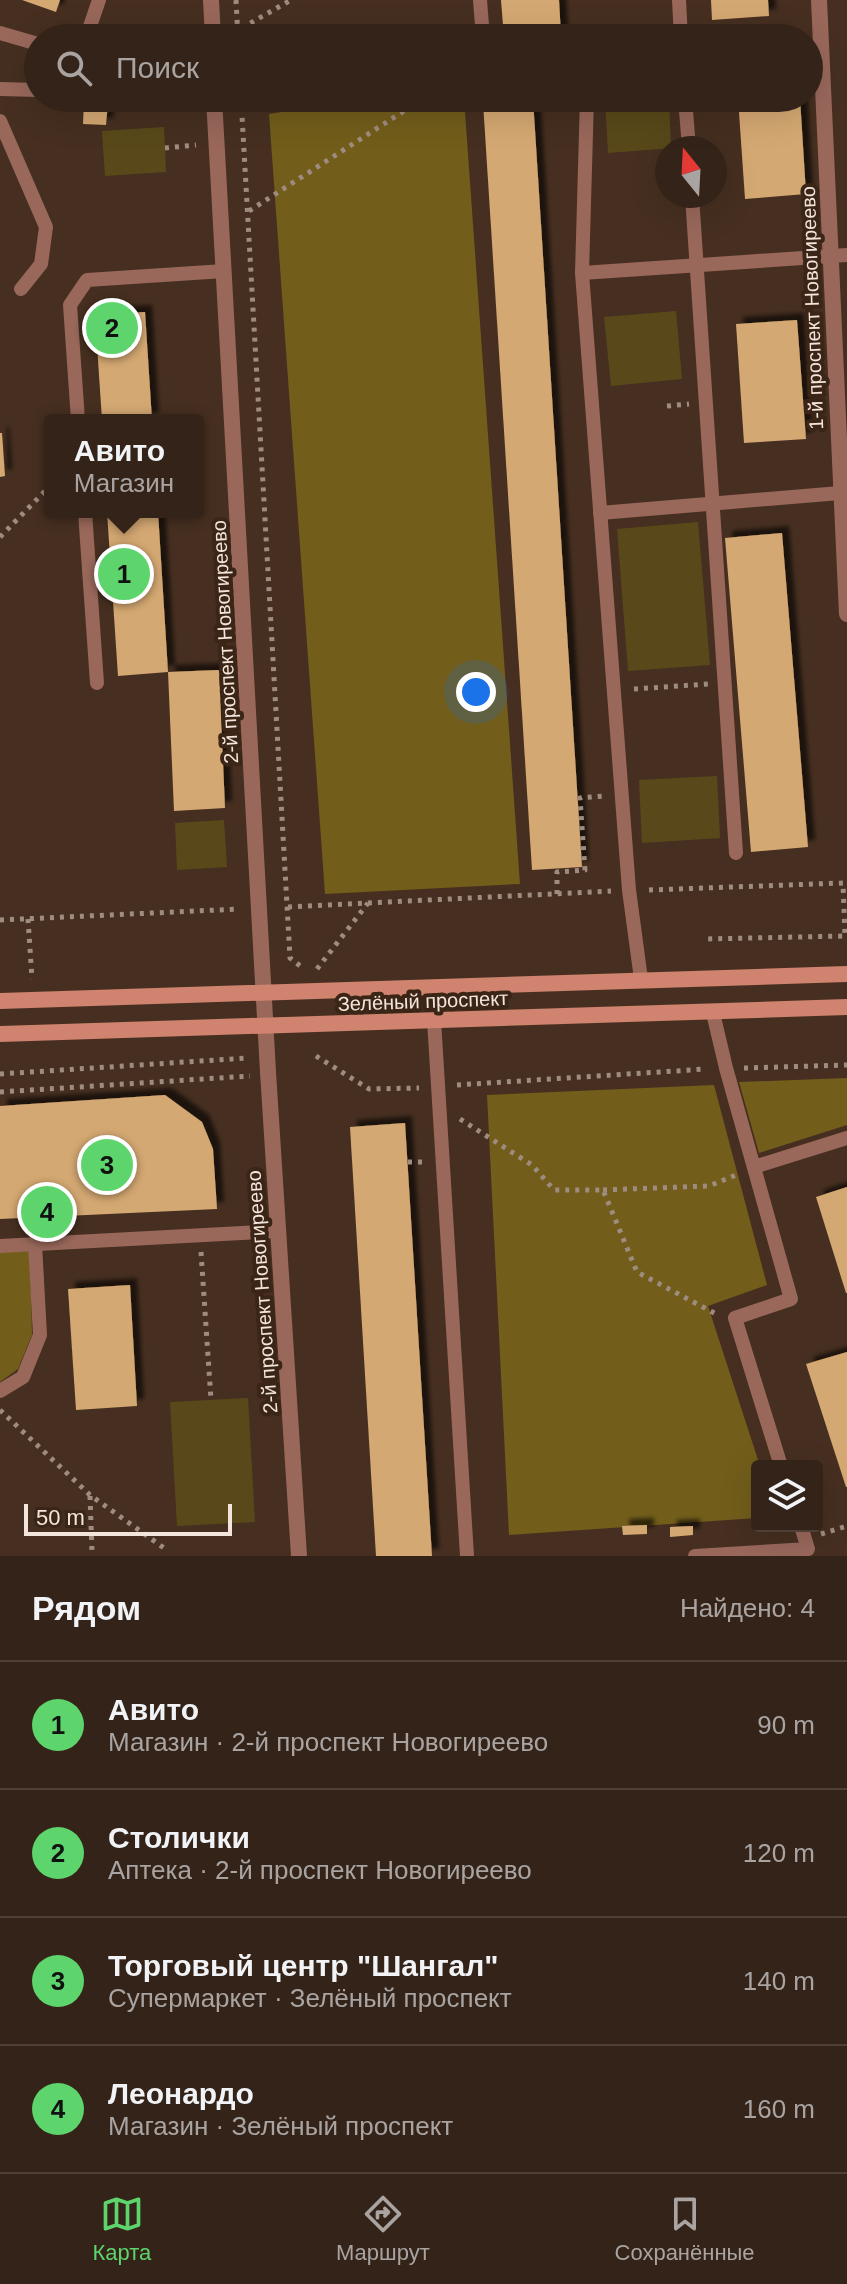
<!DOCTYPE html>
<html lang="ru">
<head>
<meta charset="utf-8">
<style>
	body { margin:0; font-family:Helvetica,sans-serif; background:#3c2b21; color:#f1f3f6 }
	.controls { position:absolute; right:24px; bottom:24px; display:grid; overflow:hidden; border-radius:8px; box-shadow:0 8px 32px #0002 }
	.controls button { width:72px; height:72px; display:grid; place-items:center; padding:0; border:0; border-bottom:2px solid #4e4037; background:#342318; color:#f1f3f6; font:40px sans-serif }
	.compass { position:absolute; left:655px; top:136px; width:72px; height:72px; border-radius:50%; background:#342318; box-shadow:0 8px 32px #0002; rotate:342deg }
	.scale { position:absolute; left:24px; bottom:20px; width:208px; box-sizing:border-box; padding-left:8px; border:4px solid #f4e5dc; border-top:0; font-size:22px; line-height:28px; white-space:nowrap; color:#f4e5dc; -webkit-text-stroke:6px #3b2516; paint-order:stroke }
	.you { position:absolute; left:476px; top:692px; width:28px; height:28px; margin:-20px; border:6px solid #fff; border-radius:50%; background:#1a73e8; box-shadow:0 0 0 12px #1a73e833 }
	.badge { display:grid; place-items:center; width:52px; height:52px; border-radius:50%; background:#5dd56c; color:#111; font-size:26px; font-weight:700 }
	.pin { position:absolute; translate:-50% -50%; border:4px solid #fff; box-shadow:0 2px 8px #0006 }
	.popup { position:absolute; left:44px; top:414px; width:160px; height:104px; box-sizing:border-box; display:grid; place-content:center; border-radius:8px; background:#342318; filter:drop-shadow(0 2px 6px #0005); font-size:26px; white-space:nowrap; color:#a9a4a2 }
	.popup b { font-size:30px; color:#f1f3f6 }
	.popup::after { content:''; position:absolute; left:50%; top:100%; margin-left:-16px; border:16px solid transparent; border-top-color:#342318 }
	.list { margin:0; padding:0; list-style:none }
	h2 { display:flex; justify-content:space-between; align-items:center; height:104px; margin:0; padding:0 32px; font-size:34px }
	h2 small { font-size:26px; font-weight:400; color:#a9a4a2 }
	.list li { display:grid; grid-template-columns:52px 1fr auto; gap:24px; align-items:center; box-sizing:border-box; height:128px; padding:0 32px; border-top:2px solid #4e4037 }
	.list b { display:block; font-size:30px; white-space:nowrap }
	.list p { margin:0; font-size:26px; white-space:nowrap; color:#a9a4a2 }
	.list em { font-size:26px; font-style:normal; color:#a9a4a2 }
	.icon { flex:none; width:44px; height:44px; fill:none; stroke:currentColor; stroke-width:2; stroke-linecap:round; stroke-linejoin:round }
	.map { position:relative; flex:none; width:847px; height:1556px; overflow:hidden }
	.search { position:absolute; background:#342318; box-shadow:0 8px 32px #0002; left:24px; right:24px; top:24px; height:88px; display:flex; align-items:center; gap:20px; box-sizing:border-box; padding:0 28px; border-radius:44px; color:#a9a4a2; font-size:30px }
	.sheet { height:616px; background:#342318 }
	nav { display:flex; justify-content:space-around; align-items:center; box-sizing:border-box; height:112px; border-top:2px solid #4e4037; background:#342318; font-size:22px; color:#a9a4a2 }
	nav a { display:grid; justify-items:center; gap:4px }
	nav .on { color:#5dd56c }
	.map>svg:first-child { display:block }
	.green { fill:#59491a }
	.forest { fill:#725d1a }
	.building { fill:#d4a872; filter:url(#shadow) }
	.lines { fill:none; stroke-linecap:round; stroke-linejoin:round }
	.path { stroke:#9f8c80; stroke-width:5; stroke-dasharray:4 6; stroke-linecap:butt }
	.service { stroke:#99685b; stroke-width:14 }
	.minor { stroke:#99685b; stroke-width:16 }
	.secondary { stroke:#d0836e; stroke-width:16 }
	.labels { text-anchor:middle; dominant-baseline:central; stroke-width:8; stroke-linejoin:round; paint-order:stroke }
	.street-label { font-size:20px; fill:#f4e5dc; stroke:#3b2516 }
</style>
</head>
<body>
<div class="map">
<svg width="847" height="1556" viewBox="0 0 847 1556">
	<defs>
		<filter id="shadow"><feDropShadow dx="7" dy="-7" stdDeviation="2" flood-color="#0009"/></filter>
	</defs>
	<rect width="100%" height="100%" fill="#462f20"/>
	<g class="green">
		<polygon points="669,98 671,148 608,153 605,100"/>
		<polygon points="164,127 166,172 105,176 102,131"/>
		<polygon points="676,311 682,379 611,386 604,317"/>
		<polygon points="698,522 710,665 628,671 617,529"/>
		<polygon points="717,776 720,838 642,843 639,780"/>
		<polygon points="224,820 227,867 177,870 175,823"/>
		<polygon points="248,1398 255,1522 177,1526 170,1402"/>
	</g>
	<g class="forest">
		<polygon points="369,98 464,98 520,884 325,894 269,114"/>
		<polygon points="847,1078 847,1125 759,1153 739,1082"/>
		<polygon points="714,1085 767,1285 708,1306 760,1466 757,1466 757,1518 509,1535 487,1095"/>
		<polygon points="30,1249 32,1335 18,1369 0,1382 0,1251"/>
	</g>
	<g class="building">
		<polygon points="22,0 60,0 56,12"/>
		<polygon points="501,0 559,0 561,35 504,38"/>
		<polygon points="711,0 768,0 769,16 712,20"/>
		<polygon points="738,98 800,98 806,194 745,199"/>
		<polygon points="533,99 582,867 532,870 483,102"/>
		<polygon points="84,101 108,102 106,125 83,124"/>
		<polygon points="145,312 152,420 102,420 95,315"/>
		<polygon points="797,320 806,439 744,443 736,324"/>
		<polygon points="0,433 2,433 5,476 0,477"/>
		<polygon points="107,512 158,512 168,672 219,670 225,808 174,811 168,672 118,676"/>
		<polygon points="782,533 808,847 751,852 725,538"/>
		<polygon points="165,1095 202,1122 213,1149 217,1209 0,1219 0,1106"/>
		<polygon points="405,1123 432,1556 376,1556 350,1127"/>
		<polygon points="847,1187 847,1293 846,1293 816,1197"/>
		<polygon points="130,1285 137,1406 76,1410 68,1289"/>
		<polygon points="847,1352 847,1487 846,1487 806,1364"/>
		<polygon points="647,1525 647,1534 623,1535 622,1526"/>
		<polygon points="693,1526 693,1535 670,1537 670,1527"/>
	</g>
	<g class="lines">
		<g class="path">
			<polyline points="236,0 238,38"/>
			<polyline points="233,33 291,0"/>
			<polyline points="241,98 290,958 304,969"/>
			<polyline points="165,148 196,145"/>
			<polyline points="249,211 424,98"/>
			<polyline points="667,406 689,404"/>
			<polyline points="0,537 50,486"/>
			<polyline points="634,689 708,684"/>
			<polyline points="649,890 843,883 845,936 704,939"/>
			<polyline points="557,894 557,872 585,870 580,798 604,796"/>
			<polyline points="288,907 611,891"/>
			<polyline points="28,919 32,979"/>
			<polyline points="0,920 239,909"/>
			<polyline points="317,969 368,903"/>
			<polyline points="316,1056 369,1089 419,1088"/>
			<polyline points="744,1068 847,1065"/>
			<polyline points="0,1074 247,1058"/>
			<polyline points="457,1085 706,1069"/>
			<polyline points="0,1092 250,1076"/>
			<polyline points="460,1119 532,1165 554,1190 603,1190 637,1272 716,1314"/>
			<polyline points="408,1162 423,1162"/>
			<polyline points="603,1190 709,1186 736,1175"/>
			<polyline points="201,1252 211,1400"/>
			<polyline points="0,1410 90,1495 164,1548"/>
			<polyline points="90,1496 92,1551"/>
			<polyline points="821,1534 847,1526"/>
		</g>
		<g class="service">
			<polyline points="480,0 483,38"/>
			<polyline points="679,0 681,38"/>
			<polyline points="0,33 38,44"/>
			<polyline points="86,38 99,0"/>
			<polyline points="0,89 38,90"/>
			<polyline points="587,98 582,273 629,890 641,979"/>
			<polyline points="685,98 689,148"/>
			<polyline points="0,121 46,227 41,264 21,289"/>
			<polyline points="692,196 736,853"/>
			<polyline points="582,273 847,255"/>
			<polyline points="78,420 70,305 87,280 224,271"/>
			<polyline points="85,512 97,683"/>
			<polyline points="600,513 840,493"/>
			<polyline points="713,1013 726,1068 791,1299 735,1318 781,1466"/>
			<polyline points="434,1020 467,1556"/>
			<polyline points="754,1167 847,1138"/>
			<polyline points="0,1246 278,1231"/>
			<polyline points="0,1391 23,1377 40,1335 35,1244"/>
			<polyline points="695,1556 808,1549 801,1526"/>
		</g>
		<g class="minor">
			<polyline points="211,0 213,38"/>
			<polyline points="819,0 847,614"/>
			<polyline points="214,98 268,1072 299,1556"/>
		</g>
		<g class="secondary">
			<polyline points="0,1001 847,974"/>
			<polyline points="0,1034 847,1007"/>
		</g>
	</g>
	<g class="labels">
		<g class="street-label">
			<text transform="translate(812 308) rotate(-92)">1-й проспект Новогиреево</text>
			<text transform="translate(225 642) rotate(-93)">2-й проспект Новогиреево</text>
			<text transform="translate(423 1001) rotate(-2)">Зелёный проспект</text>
			<text transform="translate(262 1292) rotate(-94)">2-й проспект Новогиреево</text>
		</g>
	</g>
</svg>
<div class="controls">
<button><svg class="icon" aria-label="layers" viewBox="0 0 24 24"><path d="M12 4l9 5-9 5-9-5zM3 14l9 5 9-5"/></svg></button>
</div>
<svg class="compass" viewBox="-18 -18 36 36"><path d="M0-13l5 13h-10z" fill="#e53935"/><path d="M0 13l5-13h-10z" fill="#a9a4a2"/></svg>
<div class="scale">50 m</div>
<div class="you"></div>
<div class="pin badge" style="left:124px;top:574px">1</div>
<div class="popup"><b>Авито</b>Магазин</div>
<div class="pin badge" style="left:112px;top:328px">2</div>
<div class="pin badge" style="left:107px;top:1165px">3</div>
<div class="pin badge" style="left:47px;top:1212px">4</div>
<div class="search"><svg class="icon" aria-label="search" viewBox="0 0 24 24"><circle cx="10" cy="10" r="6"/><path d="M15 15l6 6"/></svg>Поиск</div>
</div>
<section class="sheet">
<h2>Рядом<small>Найдено: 4</small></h2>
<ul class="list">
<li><span class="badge">1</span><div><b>Авито</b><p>Магазин · 2-й проспект Новогиреево</p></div><em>90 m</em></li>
<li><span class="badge">2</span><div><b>Столички</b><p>Аптека · 2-й проспект Новогиреево</p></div><em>120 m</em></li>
<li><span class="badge">3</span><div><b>Торговый центр &quot;Шангал&quot;</b><p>Супермаркет · Зелёный проспект</p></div><em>140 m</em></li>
<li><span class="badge">4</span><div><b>Леонардо</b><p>Магазин · Зелёный проспект</p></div><em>160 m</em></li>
</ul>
</section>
<nav>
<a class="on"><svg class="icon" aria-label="map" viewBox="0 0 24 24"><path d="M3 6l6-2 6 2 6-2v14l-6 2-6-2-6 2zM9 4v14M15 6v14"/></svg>Карта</a>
<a><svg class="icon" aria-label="directions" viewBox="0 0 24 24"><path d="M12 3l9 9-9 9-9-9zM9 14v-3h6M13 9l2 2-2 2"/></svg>Маршрут</a>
<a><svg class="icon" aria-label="saved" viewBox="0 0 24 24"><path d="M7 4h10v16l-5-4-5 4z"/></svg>Сохранённые</a>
</nav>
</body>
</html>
